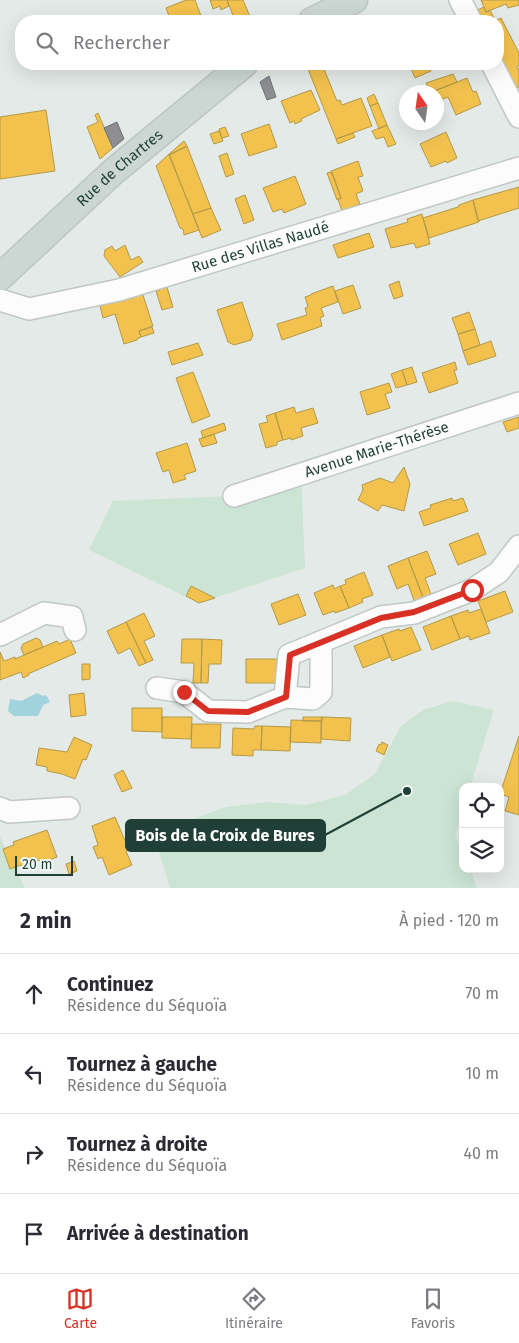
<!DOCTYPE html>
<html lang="fr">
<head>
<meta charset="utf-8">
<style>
	:root { --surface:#fff; --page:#f2f2f3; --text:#2b2b33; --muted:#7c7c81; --line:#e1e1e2; --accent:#d93025 }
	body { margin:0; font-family:"Fira Sans",sans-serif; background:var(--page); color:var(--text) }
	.controls { position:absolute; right:15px; bottom:15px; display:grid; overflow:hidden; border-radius:10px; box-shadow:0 5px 20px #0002 }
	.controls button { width:45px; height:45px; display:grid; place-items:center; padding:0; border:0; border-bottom:1px solid var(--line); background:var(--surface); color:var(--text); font:25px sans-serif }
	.compass { position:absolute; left:399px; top:85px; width:45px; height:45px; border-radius:50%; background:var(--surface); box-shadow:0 5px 20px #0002; rotate:347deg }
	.scale { position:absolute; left:15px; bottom:12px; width:58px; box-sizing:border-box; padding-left:5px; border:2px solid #1f3f37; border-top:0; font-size:14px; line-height:18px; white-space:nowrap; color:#1f3f37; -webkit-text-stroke:4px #f1f9f5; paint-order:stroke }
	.stop { position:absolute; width:15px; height:15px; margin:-11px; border:4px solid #d93025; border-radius:50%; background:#fff }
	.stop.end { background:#d93025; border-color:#fff; box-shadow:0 1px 5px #0008 }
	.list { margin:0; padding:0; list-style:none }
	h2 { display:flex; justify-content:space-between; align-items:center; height:65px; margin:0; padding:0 20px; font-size:21px }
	h2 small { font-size:16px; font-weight:400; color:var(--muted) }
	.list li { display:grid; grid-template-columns:32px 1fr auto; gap:15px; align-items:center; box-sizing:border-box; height:80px; padding:0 20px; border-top:1px solid var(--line) }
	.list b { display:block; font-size:19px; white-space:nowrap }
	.list p { margin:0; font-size:16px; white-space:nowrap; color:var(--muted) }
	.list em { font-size:16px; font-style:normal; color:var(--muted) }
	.icon { flex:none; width:28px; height:28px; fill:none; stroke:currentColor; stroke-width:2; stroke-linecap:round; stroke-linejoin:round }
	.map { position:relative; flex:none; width:519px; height:888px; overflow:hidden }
	.search { position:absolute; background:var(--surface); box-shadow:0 5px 20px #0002; left:15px; right:15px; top:15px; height:55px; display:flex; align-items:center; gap:12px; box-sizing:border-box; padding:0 18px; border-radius:20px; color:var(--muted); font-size:19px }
	.sheet { height:385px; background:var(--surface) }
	nav { display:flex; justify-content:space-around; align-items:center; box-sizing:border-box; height:70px; border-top:1px solid var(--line); background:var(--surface); font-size:14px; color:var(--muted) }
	nav a { display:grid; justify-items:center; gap:2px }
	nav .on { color:var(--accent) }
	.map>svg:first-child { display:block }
	.green { fill:#cbe4d3 }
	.water { fill:#a0d3dc }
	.homes { fill:#f2c14e; stroke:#b39a47 }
	.industry { fill:#8d8d92; stroke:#6c7677 }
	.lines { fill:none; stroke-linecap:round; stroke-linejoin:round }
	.minor-casing { stroke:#c1c7c4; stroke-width:24 }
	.major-casing { stroke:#bcc6c3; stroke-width:29 }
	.minor { stroke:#fbfcfb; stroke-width:21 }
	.major { stroke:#ccd6d3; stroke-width:26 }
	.route { stroke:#d93025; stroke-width:6 }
	.labels { text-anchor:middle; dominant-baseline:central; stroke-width:5; stroke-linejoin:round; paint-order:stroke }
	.street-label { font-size:15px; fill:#1f3f37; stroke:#f1f9f5 }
	.leader { fill:none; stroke:#1f3f37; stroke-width:2 }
	.callout-dot { fill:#1f3f37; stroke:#f1f9f5; stroke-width:2 }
	.callout { fill:#1f3f37; stroke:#1f3f37; stroke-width:2 }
	.callout-label { font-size:16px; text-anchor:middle; font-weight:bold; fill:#fff }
</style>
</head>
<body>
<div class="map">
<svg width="519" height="888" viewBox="0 0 519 888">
	<rect width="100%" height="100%" fill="#e4eae7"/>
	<path class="green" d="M301,474L305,568L199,603L89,550L113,501L234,496Z
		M453,701L494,710L470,787H463V811L455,835L463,853V869H470L477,888H170L158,849L193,819L226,807L266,802L306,805L345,795L375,774L401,726L423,710Z
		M0,837L25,888H0Z"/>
	<path class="water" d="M37,693L43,696L46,695L50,702L43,705L38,716H14L8,711L10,699L21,701Z"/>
	<path class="homes" d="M186,0H195L203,21H171L166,8Z
		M210,0H227L229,6L221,10L220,6L213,9Z
		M227,0H243L252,21H235Z
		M481,0H519V5L508,8L506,4L486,12Z
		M484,7L486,12L490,10L494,18L489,21H478L473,12Z
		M501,18L519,53V65L517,66L519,71V87L516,88L498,54V21H495Z
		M306,64H322L337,101L340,100L342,105L361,98L372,126L336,139Z
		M409,64H430H428L431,71L415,78Z
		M453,74L457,82L432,92H419L418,91L428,87L426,83Z
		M467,78L473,92L476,91L481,104L456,115L448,97L436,102V92H432Z
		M311,90L320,110L301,119L302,121L295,124L294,121L290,123L281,101Z
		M374,94L378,103L370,106L367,98Z
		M378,103L387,125L379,129L370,106Z
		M46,110L55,171L0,179V117Z
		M98,113L113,148L100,159L87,127L98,122L95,115Z
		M269,124L277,147L249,156L241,134Z
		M387,125L396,144L388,147L384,137L376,139L372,131Z
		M225,127L229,136L222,138L219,129Z
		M219,131L223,141L214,144L210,134Z
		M446,132L457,158L447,163L446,161L431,167L420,144Z
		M353,133L355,137L338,144L336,139Z
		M184,141L187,146L169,155V154Z
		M187,146L211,208L193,214L169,155Z
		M227,153L234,174L226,177L219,156Z
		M169,154L199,230L184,235L183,229L180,228L156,166Z
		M358,161L363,176L358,177L363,191L356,194L360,204L342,211L338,199L341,198L331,171Z
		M332,172L341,198L337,200L327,173Z
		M295,176L306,204L284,213L282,209L273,212L263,188Z
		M519,187V208L478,221L473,200Z
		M245,195L254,220L244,224L235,199Z
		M473,200L479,222L429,238L423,218L458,207L459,205Z
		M211,208L221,230L202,238L193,214Z
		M422,214L430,244L416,248L414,243L391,248L385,229L408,222L407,219Z
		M369,233L374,247L338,258L333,245Z
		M125,245L131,260L139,256L143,262L120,277L104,256L105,250L112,246L115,251Z
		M399,281L403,296L394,299L389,285Z
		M166,284L173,307L162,310L156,291L160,290V288Z
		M353,285L361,308L343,314L335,291Z
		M333,286L338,302L321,308L324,316L320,318L322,326L282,340L277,324L307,315L305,308L308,307L305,297L311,295V294Z
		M142,292L153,326L139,331L141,337L137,339V340L124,344L115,314L103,318L100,306Z
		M242,302L253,335L251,340L234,345L228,342L217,310Z
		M469,312L475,329L458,334L452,318Z
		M152,327L154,333L141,337L139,331Z
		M475,329L480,345L463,351L458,334Z
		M491,341L496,356L468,365L463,351Z
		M198,343L203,355L172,365L168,352Z
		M455,362L457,370H454L458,383L429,393L422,373Z
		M412,367L417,382L407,385L402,370Z
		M402,370L407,385L396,388L391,374Z
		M193,372L210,416L192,423L176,378Z
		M389,383L392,392L385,394L390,408L367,415L360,392Z
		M294,407L296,413L313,408L318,423L301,428L303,436L291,440V438L283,440L275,413Z
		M275,413L283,440L277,442V445L266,448L259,424L268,422L266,416Z
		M519,417V428L507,432L503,422Z
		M224,423L226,430L203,438L201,431Z
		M214,434L217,443L202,447L199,439Z
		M187,443L196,471L184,475L186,479L173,483L169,470L163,472L156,453Z
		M404,467L410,484L404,511L382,505L378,511L358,500L363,490L362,485L380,478L393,483Z
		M452,498L453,501L463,498L468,511L424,526L419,512L431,508L430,505Z
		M478,533L486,554L458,565L449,544Z
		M427,551L436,574L425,578L432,597L424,600L408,558Z
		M408,558L424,600L415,603L408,584L397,589L388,566Z
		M364,572L373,595L362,599L363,602L349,608L340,586L346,584L345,580Z
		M333,585L334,589L340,586L349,608L335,613L334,611L323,615L314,593Z
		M191,586L215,598L199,603L186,596Z
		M505,591L513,612L486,622L478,601Z
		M298,594L306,615L279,625L271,604Z
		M481,609L490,633L470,640L469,636L460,639L451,616L468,610L469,613Z
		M144,613L155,636L144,641L153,660L146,663L126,622Z
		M451,616L460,639L432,650L423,627Z
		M126,622L146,663L139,666L130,648L118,654L107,631Z
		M411,627L421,650L392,661L382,635L399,629L400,631Z
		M382,635L390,657L363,668L354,646Z
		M36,638L40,640L43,647L24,655L21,648L23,644Z
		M70,639L76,653L28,674L29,675L23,678L21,672L0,680V652L4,661L15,657V659L57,641L59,644Z
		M182,639H202L201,683H193L194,663H181Z
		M202,639L222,640L221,664H209L208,683H201Z
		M246,659H277L276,683H246Z
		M82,664H90V679L82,680Z
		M84,693L86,715L71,717L69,695Z
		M132,708H162V732L132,731Z
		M162,717H192L191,739L162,738Z
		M303,717H322L321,721H303Z
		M322,717L351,718L350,741L321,739Z
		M291,720L321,721V743L290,742Z
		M192,724H221L220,748H191Z
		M255,726H262L261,750H253V756L232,755L233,728L254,729Z
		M262,726L291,727L290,751L261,750Z
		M519,736V815L505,811L509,797L500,794Z
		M74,737L92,745L86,760L83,759L75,779L62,774L47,771V767L36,765L39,748L67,752Z
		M382,742L388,745L384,755L376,751L379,744L381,745Z
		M123,770L132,788L122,792L114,775Z
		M115,817L129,850L126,851L132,865L109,875L102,857L98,859L93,847L98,845L92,826Z
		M47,830L57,857L44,862L43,859L22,867L21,865L10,869L3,849L14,845L13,842Z
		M74,861L77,871L69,874L66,864Z"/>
	<path class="industry" d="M269,76L276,97L267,100L260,82Z
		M117,122L124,139L113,148L104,128Z"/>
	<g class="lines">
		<g class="minor-casing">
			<g id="minor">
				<path d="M460,0L471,21"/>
				<path d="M492,64L519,117"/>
				<path id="s1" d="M0,300L29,309L119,290L519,168"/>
				<path id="s2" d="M234,496L519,403"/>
				<path d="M0,635L44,613L72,617L75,630"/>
				<path d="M157,688L184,692L208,711L248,712L285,697L313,699L321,692V642"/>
				<path d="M285,697L289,655L381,617L414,613L472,590L499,572L519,546"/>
				<path d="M0,808L9,812L69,808"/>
			</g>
		</g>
		<g class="major-casing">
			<g id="major">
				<path d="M312,21L354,0"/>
				<path id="s3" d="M0,277L114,171L244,64"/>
			</g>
		</g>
		<use href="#minor" class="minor"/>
		<use href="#major" class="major"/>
	</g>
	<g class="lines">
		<path class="route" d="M184,692L208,711L248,712L286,697L290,655L381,618L414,612L472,590"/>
	</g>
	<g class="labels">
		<g class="street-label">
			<text stroke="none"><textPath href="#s3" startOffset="162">Rue de Chartres</textPath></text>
			<text stroke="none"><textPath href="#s1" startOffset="270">Rue des Villas Naudé</textPath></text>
			<text stroke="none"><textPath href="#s2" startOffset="150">Avenue Marie-Thérèse</textPath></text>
		</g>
	</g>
	<path class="leader" d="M407 791L325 835"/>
	<circle class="callout-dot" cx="407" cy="791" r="5"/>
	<rect class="callout" x="126" y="820" width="199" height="31" rx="5"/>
	<g class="callout-label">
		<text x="225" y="841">Bois de la Croix de Bures</text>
	</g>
</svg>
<div class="controls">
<button><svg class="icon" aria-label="locate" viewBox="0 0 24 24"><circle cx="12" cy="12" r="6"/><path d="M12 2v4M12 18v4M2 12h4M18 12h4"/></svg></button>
<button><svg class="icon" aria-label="layers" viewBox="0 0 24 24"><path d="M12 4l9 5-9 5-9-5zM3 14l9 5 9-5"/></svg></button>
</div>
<svg class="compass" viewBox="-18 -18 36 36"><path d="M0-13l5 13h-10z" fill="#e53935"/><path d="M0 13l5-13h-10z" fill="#7c7c81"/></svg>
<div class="scale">20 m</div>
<div class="stop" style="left:472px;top:590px"></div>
<div class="stop end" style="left:184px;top:692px"></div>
<div class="search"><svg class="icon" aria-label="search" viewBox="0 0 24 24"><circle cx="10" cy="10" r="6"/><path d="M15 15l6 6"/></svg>Rechercher</div>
</div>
<section class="sheet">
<h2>2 min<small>À pied · 120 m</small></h2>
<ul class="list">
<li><svg class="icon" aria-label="ahead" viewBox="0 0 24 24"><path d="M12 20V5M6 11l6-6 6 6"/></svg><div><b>Continuez</b><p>Résidence du Séquoïa</p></div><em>70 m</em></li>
<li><svg class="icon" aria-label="left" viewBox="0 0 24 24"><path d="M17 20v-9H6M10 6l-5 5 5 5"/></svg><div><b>Tournez à gauche</b><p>Résidence du Séquoïa</p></div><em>10 m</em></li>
<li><svg class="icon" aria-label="right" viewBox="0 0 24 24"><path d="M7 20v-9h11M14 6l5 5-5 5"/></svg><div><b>Tournez à droite</b><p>Résidence du Séquoïa</p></div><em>40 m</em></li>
<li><svg class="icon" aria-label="arrive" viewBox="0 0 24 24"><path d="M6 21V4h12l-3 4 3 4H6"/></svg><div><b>Arrivée à destination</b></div></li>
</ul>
</section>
<nav>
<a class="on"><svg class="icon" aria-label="map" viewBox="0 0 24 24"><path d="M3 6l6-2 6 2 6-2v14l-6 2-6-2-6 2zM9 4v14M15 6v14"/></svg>Carte</a>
<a><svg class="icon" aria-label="directions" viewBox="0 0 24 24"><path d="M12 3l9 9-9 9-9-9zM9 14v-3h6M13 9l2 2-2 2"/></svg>Itinéraire</a>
<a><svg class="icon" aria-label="saved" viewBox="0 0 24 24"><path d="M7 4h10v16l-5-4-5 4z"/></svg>Favoris</a>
</nav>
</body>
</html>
